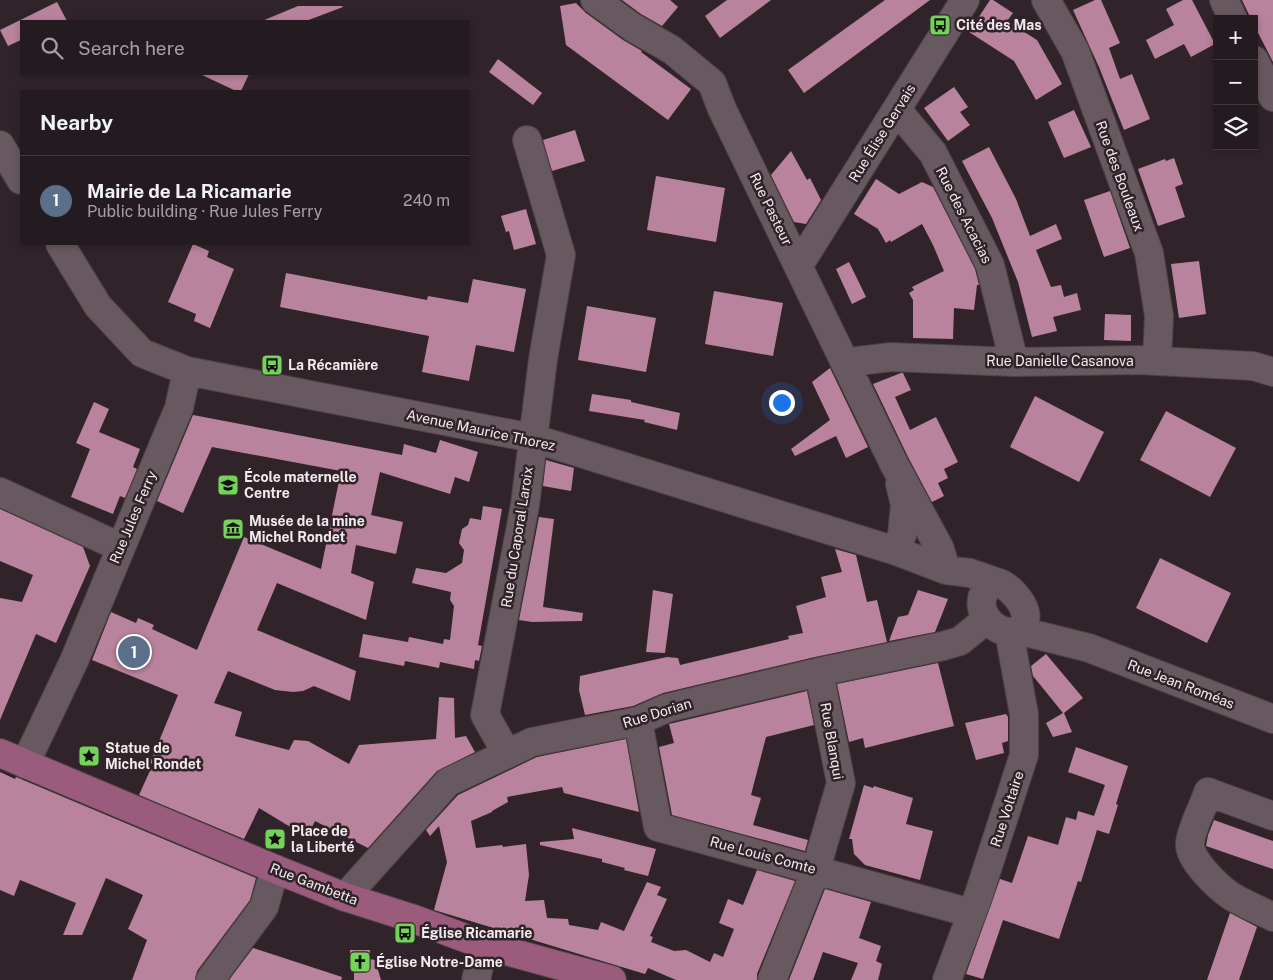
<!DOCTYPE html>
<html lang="en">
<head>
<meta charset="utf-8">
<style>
	:root { --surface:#241b20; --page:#30282d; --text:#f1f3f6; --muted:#a3a1a5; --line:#41393e; --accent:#75d25b }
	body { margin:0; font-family:"Public Sans",sans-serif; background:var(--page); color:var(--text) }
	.controls { position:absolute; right:15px; top:15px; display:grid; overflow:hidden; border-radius:0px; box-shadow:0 2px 8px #0003 }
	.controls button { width:45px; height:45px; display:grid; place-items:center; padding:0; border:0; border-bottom:1px solid var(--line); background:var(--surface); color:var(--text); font:25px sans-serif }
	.you { position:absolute; left:781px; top:402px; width:18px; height:18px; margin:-12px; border:4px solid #fff; border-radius:50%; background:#1a73e8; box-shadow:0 0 0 8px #1a73e833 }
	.badge { display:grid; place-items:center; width:32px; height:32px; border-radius:50%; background:var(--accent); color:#fff; font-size:16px; font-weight:700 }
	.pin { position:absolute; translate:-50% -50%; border:2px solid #fff; box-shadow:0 1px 5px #0006 }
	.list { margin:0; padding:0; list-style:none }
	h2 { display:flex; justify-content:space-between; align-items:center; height:65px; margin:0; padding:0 20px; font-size:21px }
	h2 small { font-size:16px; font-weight:400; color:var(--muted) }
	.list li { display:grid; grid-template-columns:32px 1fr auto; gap:15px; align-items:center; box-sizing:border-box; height:90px; padding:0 20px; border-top:1px solid var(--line) }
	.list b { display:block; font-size:19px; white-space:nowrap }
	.list p { margin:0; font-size:16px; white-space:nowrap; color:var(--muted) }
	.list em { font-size:16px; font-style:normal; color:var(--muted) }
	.icon { flex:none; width:28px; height:28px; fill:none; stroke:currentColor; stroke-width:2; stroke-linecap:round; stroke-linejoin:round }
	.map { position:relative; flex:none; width:1273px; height:980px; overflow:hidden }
	.search { position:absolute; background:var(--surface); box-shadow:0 2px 8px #0003; left:20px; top:20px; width:450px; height:55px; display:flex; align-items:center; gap:12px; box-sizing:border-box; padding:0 18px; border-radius:0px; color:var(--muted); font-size:19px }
	.panel { position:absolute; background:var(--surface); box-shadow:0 2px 8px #0003; left:20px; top:90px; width:450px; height:155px; border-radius:0px }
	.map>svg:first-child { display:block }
	.building { fill:#ba839d }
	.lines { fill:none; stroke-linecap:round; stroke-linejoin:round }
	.minor-casing { stroke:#4d4247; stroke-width:30 }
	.major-casing { stroke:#4d4247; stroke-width:30 }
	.minor { stroke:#67595f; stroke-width:28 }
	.major { stroke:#9b5b7c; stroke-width:28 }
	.labels { text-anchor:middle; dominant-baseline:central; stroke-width:5; stroke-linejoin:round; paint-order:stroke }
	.poi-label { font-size:14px; font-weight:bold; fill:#f3eaee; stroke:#30242a; text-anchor:start }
	.street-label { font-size:14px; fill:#f3eaee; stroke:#30242a }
</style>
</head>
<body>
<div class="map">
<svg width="1273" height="980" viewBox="0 0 1273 980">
	<rect width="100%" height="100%" fill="#30242a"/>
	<path class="building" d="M622,0H670L678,7L662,26L641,14Z
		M727,0H771L720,38L705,16Z
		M885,0H930L804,93L788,70Z
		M990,0H993L1013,13L1007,21L1037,40L1062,84L1036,100L1014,61L969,32Z
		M1095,0H1101L1120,43L1109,48L1120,79L1132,74L1150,119L1124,130L1099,67L1073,10Z
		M1183,0H1192L1215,44L1191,57L1184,44L1155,59L1146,40L1174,25L1166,9Z
		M1242,0H1273V62L1254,25V19H1251Z
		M57,2L67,21H21V40L8,46L0,30Z
		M576,3L586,13L623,40L642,51L641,52L691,89L668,120L566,45L560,6Z
		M298,6H342L343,7L306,21H262Z
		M498,59L542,93L533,105L489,72Z
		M200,74H249L241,91H236Z
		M954,87L968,107L960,112L970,125L948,141L924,108Z
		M1074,110L1091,147L1064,158L1048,122Z
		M575,130L585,161L552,171L543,140Z
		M989,147L1016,199L1030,236L1056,224L1062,239L1036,250L1051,287L1061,285L1064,297L1077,293L1081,310L1053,317L1057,331L1032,337L1018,282L992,218L962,161Z
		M791,151L807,180L810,178L821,200L806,224L794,222L771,175Z
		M1174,158L1183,184L1175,187L1185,217L1158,226L1138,169L1165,159L1166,161Z
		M656,176L725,188L716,242L647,230Z
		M876,179L899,194L922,182L933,187L975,269L979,285H977L974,310L954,308L953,339L913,338V300L909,293L914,290L912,287L944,271L933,245L922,224L891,242L890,240L886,243L878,229L854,214Z
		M1110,191L1130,248L1104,257L1084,200Z
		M526,209L536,244L514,250L509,231L506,232L501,216Z
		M193,244L209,251L207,257L234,269L210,328L194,321L196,314L168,302Z
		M1199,261L1206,314L1179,318L1171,264Z
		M849,262L866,297L852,304L836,269Z
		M286,273L427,300L428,296L468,303L473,279L526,289L514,352L476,345L469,381L422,372L429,336L280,307Z
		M714,291L783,303L773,356L705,344Z
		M587,306L656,318L646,372L578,360Z
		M1105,314L1131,315V341L1104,340Z
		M830,368L868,447L846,458L836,436L795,456L791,449L830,420L812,382Z
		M901,373H903L911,390L895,397L910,430L936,417L958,462L944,469L948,478L938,483L944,496L932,502L908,457L873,384Z
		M592,394L631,400V402L680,413L677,430L644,422L645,420L589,411Z
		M1035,396L1104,432L1079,482L1010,447Z
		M94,402L109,409L99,432L140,449L133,467L137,469L125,498L120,496L113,514L71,497L90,449L76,443Z
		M1166,411L1236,448L1210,497L1140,460Z
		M193,415L402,455L404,444L436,453L440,440L478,452L469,482L455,477L450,494L380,472L371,515L403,522L396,554L356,545L351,573L374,582L366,620L277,583L257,630L356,671L350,701L314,686L303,691L293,692L275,690L228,671L214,703L242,712L235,736L289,750L294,740L308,741L349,764L359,745L436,739L439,697L454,698L455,738L466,736L475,752L437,771L368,848L315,821L307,837L259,808L244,839L139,795L153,764L150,763L178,695L92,660L111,612L136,623L138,618L154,625L152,629L197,650L244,537L321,569L341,471L212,447L183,513L157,501Z
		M546,460L574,468L571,491L543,486Z
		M483,506L502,509L478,645L482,646L479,661L475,660L474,669L440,662L439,668L405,661L404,666L359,657L363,634L408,642L409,637L443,644L444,639L450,640L454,606L450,600L451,592L412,583L416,568L446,573L462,563L464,550L459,543L462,529L468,525L470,518L481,520Z
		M0,509L83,547L90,566L56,643L36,634L0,720V598L22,602L33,575L0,561Z
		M539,517L554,519L543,607L583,613L582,621L532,622L519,620Z
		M835,549L856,555L867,602L877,600L887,642L815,657L663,693L633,706L585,715L579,690L580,676L667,657L678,658L680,665L789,639L788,636L803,633L796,606L826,597L821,577L842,572Z
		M1160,558L1231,593L1207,643L1136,608Z
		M653,590L673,594L665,653L646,652Z
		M918,590L948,599L935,632L889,641L898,617L908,615Z
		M1046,654L1083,698L1064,713L1072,732L1053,737L1046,723L1063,713L1033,676L1031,666Z
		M938,663L954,726L865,748L863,738L849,742L837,684Z
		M807,691L814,725L766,737L751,795L761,798L753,825L808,840L805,851L672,815L659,747L674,743L669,724Z
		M1006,714L1008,717V741L1002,743L1004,753L976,760L965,723Z
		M626,739L639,812L564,793L562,787L507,797L508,802L492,811V812L471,821L476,848L502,845L503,847L526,844L529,875L525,901L544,900L547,918L568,919L569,925L598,930L601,922L624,931L647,882L661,887L657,895L667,899L650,936L653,937L651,942L674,951L686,950L710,962L714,953L723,957L734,929L719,923L728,899L743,905L757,870L795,881L757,974V980H676L648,968L645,974L434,910L447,862L439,826L430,836L426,830L458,795L537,757Z
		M1076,747L1128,766L1116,804L1118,805L1109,834L1097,830L1081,882L1078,881L1059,939L1003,920L983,979L966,974L1000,879L1012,883L1028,836L1058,845L1066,817L1076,820L1078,811L1094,816L1105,785L1068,772Z
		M0,772L15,779L16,777L256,878L250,900L197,971L195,980H132L147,940L128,929L143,895L106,878L82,935H63L76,903L20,880L14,896L0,890Z
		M864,785L873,788L874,786L913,798L906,824L933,831L920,880L865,865L854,854L852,839H849Z
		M1214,820L1273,841V869L1206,846L1208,835Z
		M572,828L656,849L648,876L624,870L625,868L602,862V859L540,845V842L574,839Z
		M825,889L871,902L859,938L881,946L876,961L882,964L878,980H851L858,963L823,952L813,980H789Z
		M1230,913L1257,927L1239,980H1207Z
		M253,948L342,977L341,980H229Z
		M350,950H370L369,959L375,960L381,980H354V969H350Z"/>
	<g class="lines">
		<g class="minor-casing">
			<path id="minor" d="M595,0L632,27L672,50L712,83L722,109L894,464L940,549L946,570
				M1046,0L1075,51L1149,253L1159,316L1157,361
				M1224,0L1233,19
				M1254,60L1273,97
				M897,110L933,153L990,265L1014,362
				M0,145L21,180
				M60,244L98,306L142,353L187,371L532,438L896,551L946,570L970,573L996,582
				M799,265L965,0
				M847,365L858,361L891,357L1014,362L1138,360L1253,366L1273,372
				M0,492L120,547
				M896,551L902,535L905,505L900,484
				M996,582C1007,584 1022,600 1025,612C1027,619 1024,625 1021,631C1017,631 1012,632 1009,632C990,630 973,607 986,590C988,587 993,584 996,582Z
				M1021,631L1089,648L1273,719
				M638,721L658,827L960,910L972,911
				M507,754L485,715L525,505L543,359L561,255L527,140
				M25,764L74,661L168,434L179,408L187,371
				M1273,816L1208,792C1203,809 1192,825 1190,843C1188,859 1218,887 1231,896C1244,904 1259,910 1273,917
				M345,897L448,782L532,742L638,721L667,708L819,672L943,646L960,641L987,619
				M210,980L264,907L275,869
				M476,980L484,945
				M772,980L816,869L841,783L819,672
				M947,980L978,897L1024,755V714L1009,632"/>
		</g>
		<g class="major-casing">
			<path id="major" d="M0,753L275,869L345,897L411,918L484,945L612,980"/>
		</g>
		<use href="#minor" class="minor"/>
		<use href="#major" class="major"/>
	</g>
	<defs>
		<g id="bus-square" transform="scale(1.125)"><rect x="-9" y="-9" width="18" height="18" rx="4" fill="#75d25b" stroke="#30242a"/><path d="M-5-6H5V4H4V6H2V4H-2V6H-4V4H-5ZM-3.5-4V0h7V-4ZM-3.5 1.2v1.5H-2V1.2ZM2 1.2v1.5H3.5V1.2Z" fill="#111"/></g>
		<g id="school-square" transform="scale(1.125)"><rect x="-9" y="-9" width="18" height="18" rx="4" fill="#75d25b" stroke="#30242a"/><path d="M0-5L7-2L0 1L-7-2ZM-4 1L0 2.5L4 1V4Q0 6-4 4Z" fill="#111"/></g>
		<g id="museum-square" transform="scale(1.125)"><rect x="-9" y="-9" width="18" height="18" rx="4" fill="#75d25b" stroke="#30242a"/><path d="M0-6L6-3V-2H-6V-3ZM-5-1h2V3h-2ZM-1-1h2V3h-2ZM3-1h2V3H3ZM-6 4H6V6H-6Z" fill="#111"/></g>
		<g id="sight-square" transform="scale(1.125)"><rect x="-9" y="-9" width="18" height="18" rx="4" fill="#75d25b" stroke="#30242a"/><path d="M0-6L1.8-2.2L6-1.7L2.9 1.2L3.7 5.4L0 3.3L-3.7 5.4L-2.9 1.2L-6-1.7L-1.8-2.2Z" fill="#111"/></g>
		<g id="church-square" transform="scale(1.125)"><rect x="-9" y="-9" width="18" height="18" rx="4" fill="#75d25b" stroke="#30242a"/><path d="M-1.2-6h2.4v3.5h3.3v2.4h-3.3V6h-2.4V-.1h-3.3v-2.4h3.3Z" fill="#111"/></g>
	</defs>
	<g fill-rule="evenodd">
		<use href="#bus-square" x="940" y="25"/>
		<use href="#bus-square" x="272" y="365"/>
		<use href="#school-square" x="228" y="485"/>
		<use href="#museum-square" x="233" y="529"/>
		<use href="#sight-square" x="89" y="756"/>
		<use href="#sight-square" x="275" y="839"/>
		<use href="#bus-square" x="405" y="933"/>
		<use href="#church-square" x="360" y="962"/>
	</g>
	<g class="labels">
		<g class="poi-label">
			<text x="956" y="25">Cité des Mas</text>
			<text x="288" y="365">La Récamière</text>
			<text x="244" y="477">École maternelle<tspan x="244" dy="16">Centre</tspan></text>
			<text x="249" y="521">Musée de la mine<tspan x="249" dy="16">Michel Rondet</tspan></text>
			<text x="105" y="748">Statue de<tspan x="105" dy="16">Michel Rondet</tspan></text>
			<text x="291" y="831">Place de<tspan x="291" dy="16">la Liberté</tspan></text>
			<text x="421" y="933">Église Ricamarie</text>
			<text x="376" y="962">Église Notre-Dame</text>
		</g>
		<g class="street-label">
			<text transform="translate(882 133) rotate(-58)">Rue Élise Gervais</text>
			<text transform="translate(1120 176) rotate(70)">Rue des Bouleaux</text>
			<text transform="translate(771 209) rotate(64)">Rue Pasteur</text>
			<text transform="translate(964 215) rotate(63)">Rue des Acacias</text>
			<text x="1060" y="361">Rue Danielle Casanova</text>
			<text transform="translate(481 430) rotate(12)">Avenue Maurice Thorez</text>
			<text transform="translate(133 517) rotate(-67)">Rue Jules Ferry</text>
			<text transform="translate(517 537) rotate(-81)">Rue du Caporal Laroix</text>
			<text transform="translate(1181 684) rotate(21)">Rue Jean Roméas</text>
			<text transform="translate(657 713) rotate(-17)">Rue Dorian</text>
			<text transform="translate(832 741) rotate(80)">Rue Blanqui</text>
			<text transform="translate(1007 809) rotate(-72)">Rue Voltaire</text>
			<text transform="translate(763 855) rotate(15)">Rue Louis Comte</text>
			<text transform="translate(314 884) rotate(21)">Rue Gambetta</text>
		</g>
	</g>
</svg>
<div class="controls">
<button>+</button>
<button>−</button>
<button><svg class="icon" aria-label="layers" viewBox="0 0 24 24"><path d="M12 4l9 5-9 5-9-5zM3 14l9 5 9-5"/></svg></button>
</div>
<div class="you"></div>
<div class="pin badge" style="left:134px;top:652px;background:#5c6f8a">1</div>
<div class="search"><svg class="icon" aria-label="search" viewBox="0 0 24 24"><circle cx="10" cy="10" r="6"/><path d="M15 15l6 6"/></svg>Search here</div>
<section class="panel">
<h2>Nearby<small></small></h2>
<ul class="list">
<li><span class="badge" style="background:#5c6f8a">1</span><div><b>Mairie de La Ricamarie</b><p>Public building · Rue Jules Ferry</p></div><em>240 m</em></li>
</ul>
</section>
</div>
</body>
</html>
